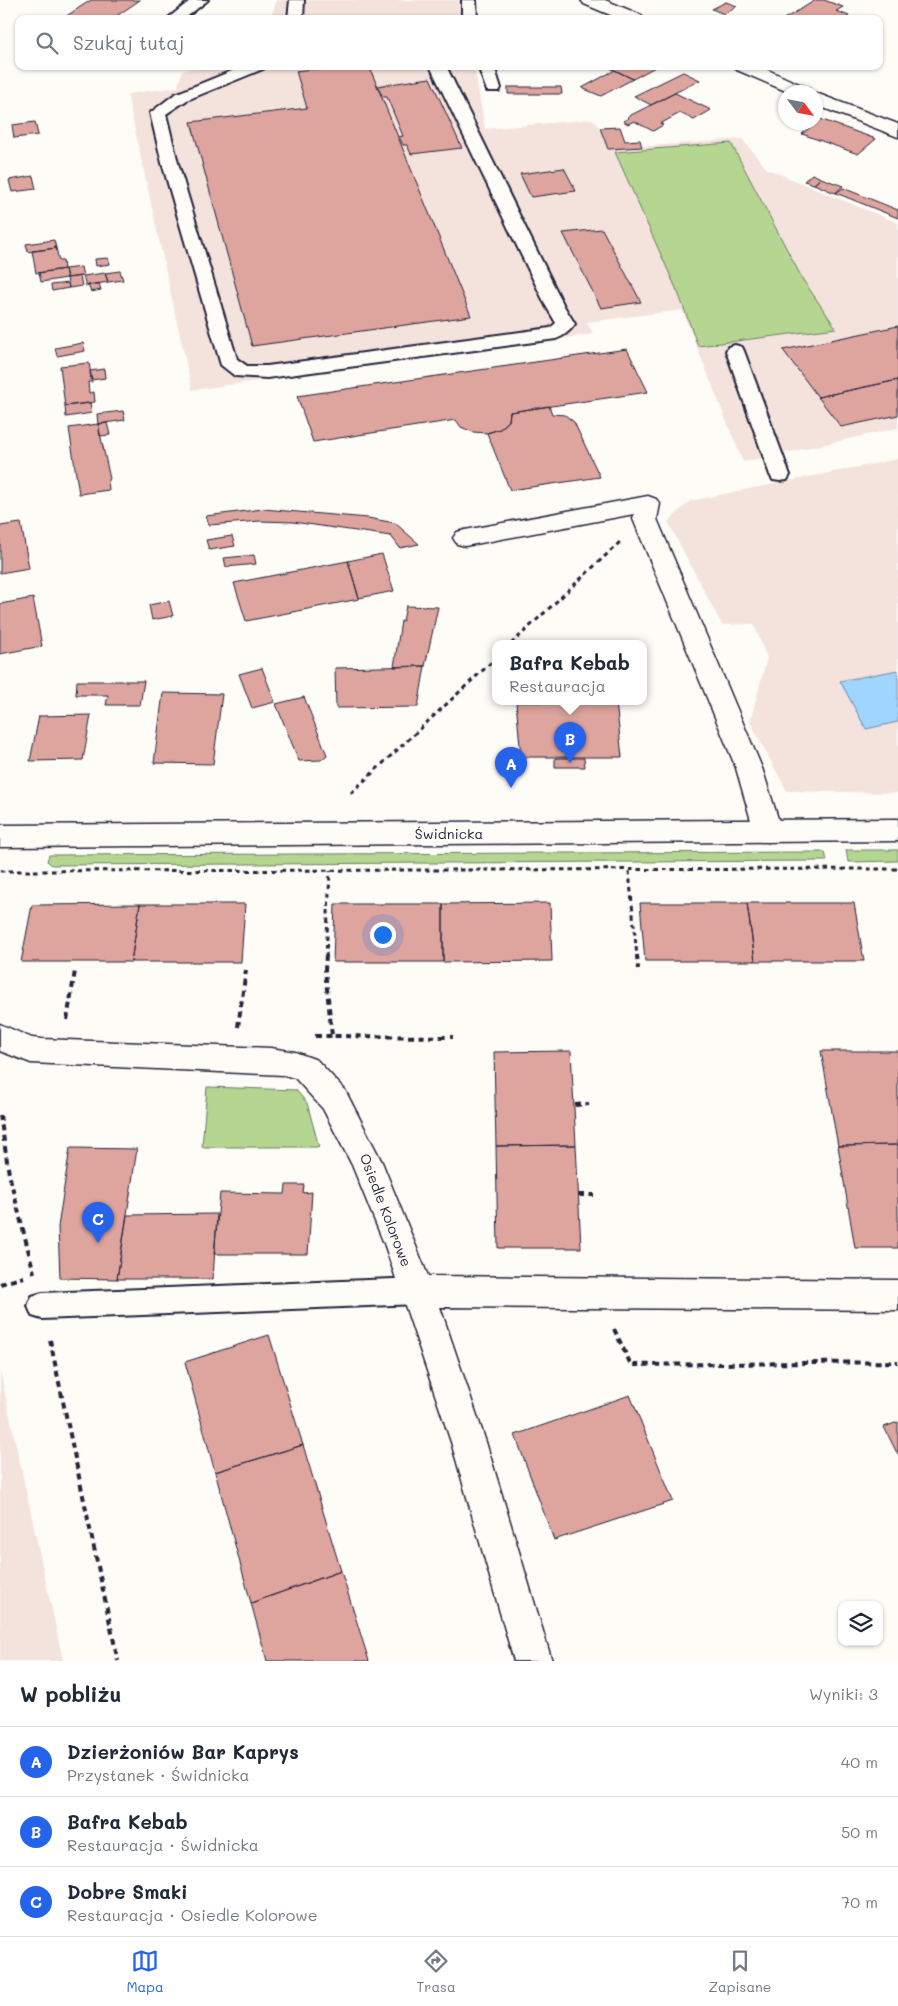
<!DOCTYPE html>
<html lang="pl">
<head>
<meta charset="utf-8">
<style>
	:root { --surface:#fff; --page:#f6f6f7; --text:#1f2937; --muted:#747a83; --line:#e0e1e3; --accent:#2563eb }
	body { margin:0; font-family:Mali,sans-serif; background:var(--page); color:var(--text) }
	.controls { position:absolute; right:15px; bottom:15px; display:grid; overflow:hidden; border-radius:10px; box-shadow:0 1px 4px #0004 }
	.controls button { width:45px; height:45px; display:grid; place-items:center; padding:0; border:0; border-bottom:1px solid var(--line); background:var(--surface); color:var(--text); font:25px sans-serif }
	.compass { position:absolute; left:778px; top:85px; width:45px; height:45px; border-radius:50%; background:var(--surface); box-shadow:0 1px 4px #0004; rotate:122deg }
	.you { position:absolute; left:382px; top:934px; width:18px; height:18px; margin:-12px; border:4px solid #fff; border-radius:50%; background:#1a73e8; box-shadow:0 0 0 8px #1a73e833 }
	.badge { display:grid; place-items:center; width:32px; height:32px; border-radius:50%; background:var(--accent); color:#fff; font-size:16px; font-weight:700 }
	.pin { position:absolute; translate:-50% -41px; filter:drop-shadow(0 1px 2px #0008) }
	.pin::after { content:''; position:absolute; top:26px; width:18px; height:15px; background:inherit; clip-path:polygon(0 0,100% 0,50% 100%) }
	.popup { position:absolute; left:492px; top:640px; width:155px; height:65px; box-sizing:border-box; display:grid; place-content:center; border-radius:10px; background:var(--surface); filter:drop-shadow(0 1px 4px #0005); font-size:16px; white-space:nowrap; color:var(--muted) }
	.popup b { font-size:19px; color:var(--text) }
	.popup::after { content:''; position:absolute; left:50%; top:100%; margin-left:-10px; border:10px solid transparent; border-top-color:var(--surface) }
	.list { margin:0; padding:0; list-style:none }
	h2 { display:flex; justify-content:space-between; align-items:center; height:65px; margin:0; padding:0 20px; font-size:21px }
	h2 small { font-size:16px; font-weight:400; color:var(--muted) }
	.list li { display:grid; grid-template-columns:32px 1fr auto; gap:15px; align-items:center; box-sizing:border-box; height:70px; padding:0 20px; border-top:1px solid var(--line) }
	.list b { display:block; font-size:19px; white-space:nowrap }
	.list p { margin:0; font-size:16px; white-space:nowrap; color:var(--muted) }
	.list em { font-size:16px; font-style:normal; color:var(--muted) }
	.icon { flex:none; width:28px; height:28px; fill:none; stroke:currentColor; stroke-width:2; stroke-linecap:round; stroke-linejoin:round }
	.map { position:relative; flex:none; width:898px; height:1661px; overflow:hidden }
	.search { position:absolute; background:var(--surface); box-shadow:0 1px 4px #0004; left:15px; right:15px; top:15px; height:55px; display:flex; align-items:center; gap:12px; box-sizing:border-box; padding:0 18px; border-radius:10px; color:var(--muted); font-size:19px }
	.sheet { height:275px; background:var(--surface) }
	nav { display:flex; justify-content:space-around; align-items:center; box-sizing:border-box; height:70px; border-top:1px solid var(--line); background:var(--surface); font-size:14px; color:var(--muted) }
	nav a { display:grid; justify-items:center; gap:2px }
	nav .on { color:var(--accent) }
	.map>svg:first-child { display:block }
	.built { fill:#f4e2dc }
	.green { fill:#b4d690; stroke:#6b7c66 }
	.water { fill:#9fd5fe; stroke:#6d8db0 }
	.building { fill:#dea49e; stroke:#22223b }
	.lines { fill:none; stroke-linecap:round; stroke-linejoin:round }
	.lane-casing { stroke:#22223b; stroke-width:4 }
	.street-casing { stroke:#22223b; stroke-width:3 }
	.secondary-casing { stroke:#22223b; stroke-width:3 }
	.path-far1 { stroke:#22223b; stroke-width:3; stroke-dasharray:4.5 4; stroke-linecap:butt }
	.path { stroke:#22223b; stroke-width:4; stroke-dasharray:6 4.5; stroke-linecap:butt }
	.lane { fill:#fdfcf7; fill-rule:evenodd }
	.street { fill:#fdfcf7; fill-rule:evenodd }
	.secondary { fill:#fdfcf7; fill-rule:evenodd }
	.labels { text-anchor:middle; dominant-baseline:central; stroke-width:4; stroke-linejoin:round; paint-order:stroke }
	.street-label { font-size:14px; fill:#22223b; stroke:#fdfcf7 }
</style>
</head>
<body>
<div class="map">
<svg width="898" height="1661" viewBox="0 0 898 1661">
	<rect width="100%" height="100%" fill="#fdfcf7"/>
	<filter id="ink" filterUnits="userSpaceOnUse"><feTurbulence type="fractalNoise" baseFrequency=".02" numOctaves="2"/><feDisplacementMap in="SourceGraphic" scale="10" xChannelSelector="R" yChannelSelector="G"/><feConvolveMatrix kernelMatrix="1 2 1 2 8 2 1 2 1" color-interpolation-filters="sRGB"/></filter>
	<g filter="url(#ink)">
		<path class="built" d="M277,0H463L466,19H270Z
			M200,66H474L485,129L593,119L600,128L608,149L742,139L767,169L898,223V428L743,462L682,310L587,322L593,334L192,390L127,94L178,87L182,71Z
			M898,459V793L787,791L750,722L767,658L754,624L722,625L668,522L690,501Z
			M0,1371L63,1661H0Z"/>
		<path class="green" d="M731,143L803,280L836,328L698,346L679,295L615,152Z
			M846,850H898V861L848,862Z
			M825,852L827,861L52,865L47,861L49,855Z
			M207,1087L296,1090L307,1103L319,1147H202Z"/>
		<path class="water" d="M898,670V722L866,729L840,681Z"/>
		<path class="building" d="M91,0H140L112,19H62Z
			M816,0H824L843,7L836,11L849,16L845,19H784Z
			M726,2L737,6L724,14L712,9Z
			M335,66H369L471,316L252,346L191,122L307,108L296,71Z
			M606,66H657L633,79Z
			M615,70L633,79L601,96L582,88Z
			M683,72L700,80L651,105L634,96Z
			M430,78L462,148L411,154L407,145H403L399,137L403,136L387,97H383L377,86Z
			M508,87H561L562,94H508Z
			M675,93L711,110L694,120L680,113L660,124L663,125L653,131L634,121L628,124L623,121L629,118L627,117Z
			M820,119L876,139L858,154L802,134Z
			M35,122L38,135L14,138L12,125Z
			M620,127L625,141L640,140L642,147L608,149L600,128Z
			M564,168L576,191L531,197L520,174Z
			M812,174L821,178L814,184L804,181Z
			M33,176L36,189L12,192L9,180Z
			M821,178L843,186L835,193L814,184Z
			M843,188L898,210V218L836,193Z
			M602,229L641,302L601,308L563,233Z
			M54,240L56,248L28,252L26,244Z
			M56,248L59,261H63L64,269L36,273L32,251Z
			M108,258L110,264L96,266L95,259Z
			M81,267L83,276L67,278L65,269Z
			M65,269L67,278L41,282L39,273Z
			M120,271L123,280L108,282L105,273Z
			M105,273L108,282L86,286L83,276Z
			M80,276L82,286L69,288L67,278Z
			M68,283L69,288L52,291L51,285Z
			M99,283L101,290L91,292L88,285Z
			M898,326V380L818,397L783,350Z
			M83,343L85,351L57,356L55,348Z
			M627,349L648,392L510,412L509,421L500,429L487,433L473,432L461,427L456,420L313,442L297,396Z
			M89,363L92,382H88L89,393L94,392L95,402L65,406L60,366Z
			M104,369L105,378L91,380L90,371Z
			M898,380V415L841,427L818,397Z
			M90,403L92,413L66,417L65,406Z
			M549,406L552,414L565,415L574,422L600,477L510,490L487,433L500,429L509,421L510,412Z
			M123,411L125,420L98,424L97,414Z
			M107,423L110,435L100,436L98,424Z
			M98,424L110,479H108L109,490L79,494L69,428Z
			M263,509L368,518L395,523L419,544L400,548L391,536L293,522L260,521L209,525L206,516Z
			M21,523L29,568L0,573V526Z
			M232,536L235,546L209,550L206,540Z
			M382,554L394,591L359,598L348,561Z
			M254,555L256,564L226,567L224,558Z
			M348,561L359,599L246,621L234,583Z
			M33,598L42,646L0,654V604Z
			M169,601L173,616L152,620L149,605Z
			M406,606L438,607L425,666L394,667L401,621H403Z
			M425,666L418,707L336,708L335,668Z
			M262,668L275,702L252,708L239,674Z
			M77,681H144L140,705H106L108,695H76Z
			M163,693L222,694L213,764L154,763Z
			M304,697L327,755L321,760L299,761L276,704Z
			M516,702H616L622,757H521Z
			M91,715L83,760L30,761L39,716Z
			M555,758H584L585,767H555Z
			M550,903L552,961L443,962V904Z
			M640,903H747L755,961H645Z
			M747,903H854L864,961H755Z
			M140,904L131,962H21L32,905Z
			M140,904H245L241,962H131Z
			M335,904H443V962H333Z
			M571,1051L576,1145L496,1146L494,1052Z
			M821,1051H898V1145L838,1146Z
			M576,1145L581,1248H498L496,1146Z
			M898,1145V1248H855L838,1146Z
			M70,1148L137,1149L117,1279L60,1278L58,1227Z
			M286,1185H304L303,1193L312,1192L308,1254H214L220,1193L285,1194Z
			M217,1214L213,1279H117L127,1215Z
			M269,1335L303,1445L215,1472L185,1362Z
			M630,1395L673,1501L554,1540L515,1435Z
			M898,1422V1455L884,1427Z
			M303,1445L341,1571L251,1603L215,1472Z
			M341,1571L369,1661H267L251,1603Z"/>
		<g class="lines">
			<g class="lane-casing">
				<path id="lane" d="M191,0H208L184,19H167Z
					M290,0H304L303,19H288Z
					M462,0H476L477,19H462Z
					M244,66H266L263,69L187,100L166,114L178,163L237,359L247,366H267L550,328L556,323L546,306L430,66H446L564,306L575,324C570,331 564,336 556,339L267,378L235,376L221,365L162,163L150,113L175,94Z
					M478,66H494L501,88L499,91H487Z
					M735,345L742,347L744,351L790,475L787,480L780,481L773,480L770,475L726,351L728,347Z
					M418,1278L428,1282L432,1291L428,1300L418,1304L42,1319L32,1316L28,1306L32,1296L42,1293Z"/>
			</g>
			<g class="street-casing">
				<path id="street" d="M581,0H605L641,15L643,19H620L584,4Z
					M734,66H759L808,88L811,92H788L737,70Z
					M816,93L898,124V137L816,105Z
					M648,496L656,499L660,504L657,519L762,768L782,831L778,838L768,842L758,838L754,831L736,768L633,519L634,514L465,546L457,544L453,538L457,532L465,530Z
					M0,1024L32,1038L42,1039L271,1048L295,1052L317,1060L345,1090L382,1162L428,1276L898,1280V1310L440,1307L486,1442L552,1661H514L451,1442L385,1246L352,1165L323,1109L295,1078L283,1075L31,1063L0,1051Z"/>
			</g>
			<g class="secondary-casing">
				<path id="secondary" d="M898,819V841L0,847V825Z"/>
			</g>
			<path class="path-far1" d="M511,644L620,542
				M351,793L496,658
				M0,871L898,869
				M629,871L637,957
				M326,957L330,871"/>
			<path class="path" d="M326,955L325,970L332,1036L453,1037
				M637,955L638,969
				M67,1020L75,971
				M238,1027L246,970
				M315,1036H332
				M575,1105L589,1104
				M0,1115L9,1174L34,1273
				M579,1195H594
				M0,1284L24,1277
				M614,1329L631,1365L898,1362
				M50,1340L118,1661"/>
			<use href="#lane" class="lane"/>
			<use href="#street" class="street"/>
			<use href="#secondary" class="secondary"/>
		</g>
	</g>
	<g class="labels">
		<g class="street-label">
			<text x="449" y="833">Świdnicka</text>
			<text transform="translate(386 1210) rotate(69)">Osiedle Kolorowe</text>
		</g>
	</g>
</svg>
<div class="controls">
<button><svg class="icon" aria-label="layers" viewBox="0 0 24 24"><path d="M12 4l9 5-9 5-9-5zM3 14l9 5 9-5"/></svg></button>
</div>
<svg class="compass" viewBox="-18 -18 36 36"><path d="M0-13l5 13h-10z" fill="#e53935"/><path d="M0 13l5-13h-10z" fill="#747a83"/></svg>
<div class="you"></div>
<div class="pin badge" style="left:511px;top:788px">A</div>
<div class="pin badge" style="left:570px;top:763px">B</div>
<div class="popup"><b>Bafra Kebab</b>Restauracja</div>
<div class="pin badge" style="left:98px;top:1243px">C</div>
<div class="search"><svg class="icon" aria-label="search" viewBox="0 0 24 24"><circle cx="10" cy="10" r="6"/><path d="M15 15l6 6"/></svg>Szukaj tutaj</div>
</div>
<section class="sheet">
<h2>W pobliżu<small>Wyniki: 3</small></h2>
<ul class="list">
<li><span class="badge">A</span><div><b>Dzierżoniów Bar Kaprys</b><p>Przystanek · Świdnicka</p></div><em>40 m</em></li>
<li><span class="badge">B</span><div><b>Bafra Kebab</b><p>Restauracja · Świdnicka</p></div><em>50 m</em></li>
<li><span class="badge">C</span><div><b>Dobre Smaki</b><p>Restauracja · Osiedle Kolorowe</p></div><em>70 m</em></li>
</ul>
</section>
<nav>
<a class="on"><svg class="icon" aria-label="map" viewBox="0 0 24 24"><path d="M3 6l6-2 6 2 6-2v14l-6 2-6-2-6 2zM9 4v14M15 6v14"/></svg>Mapa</a>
<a><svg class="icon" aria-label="directions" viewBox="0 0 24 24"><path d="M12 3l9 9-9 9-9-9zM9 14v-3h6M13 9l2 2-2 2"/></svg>Trasa</a>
<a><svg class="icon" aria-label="saved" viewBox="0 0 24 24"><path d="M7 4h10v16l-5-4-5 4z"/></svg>Zapisane</a>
</nav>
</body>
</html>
